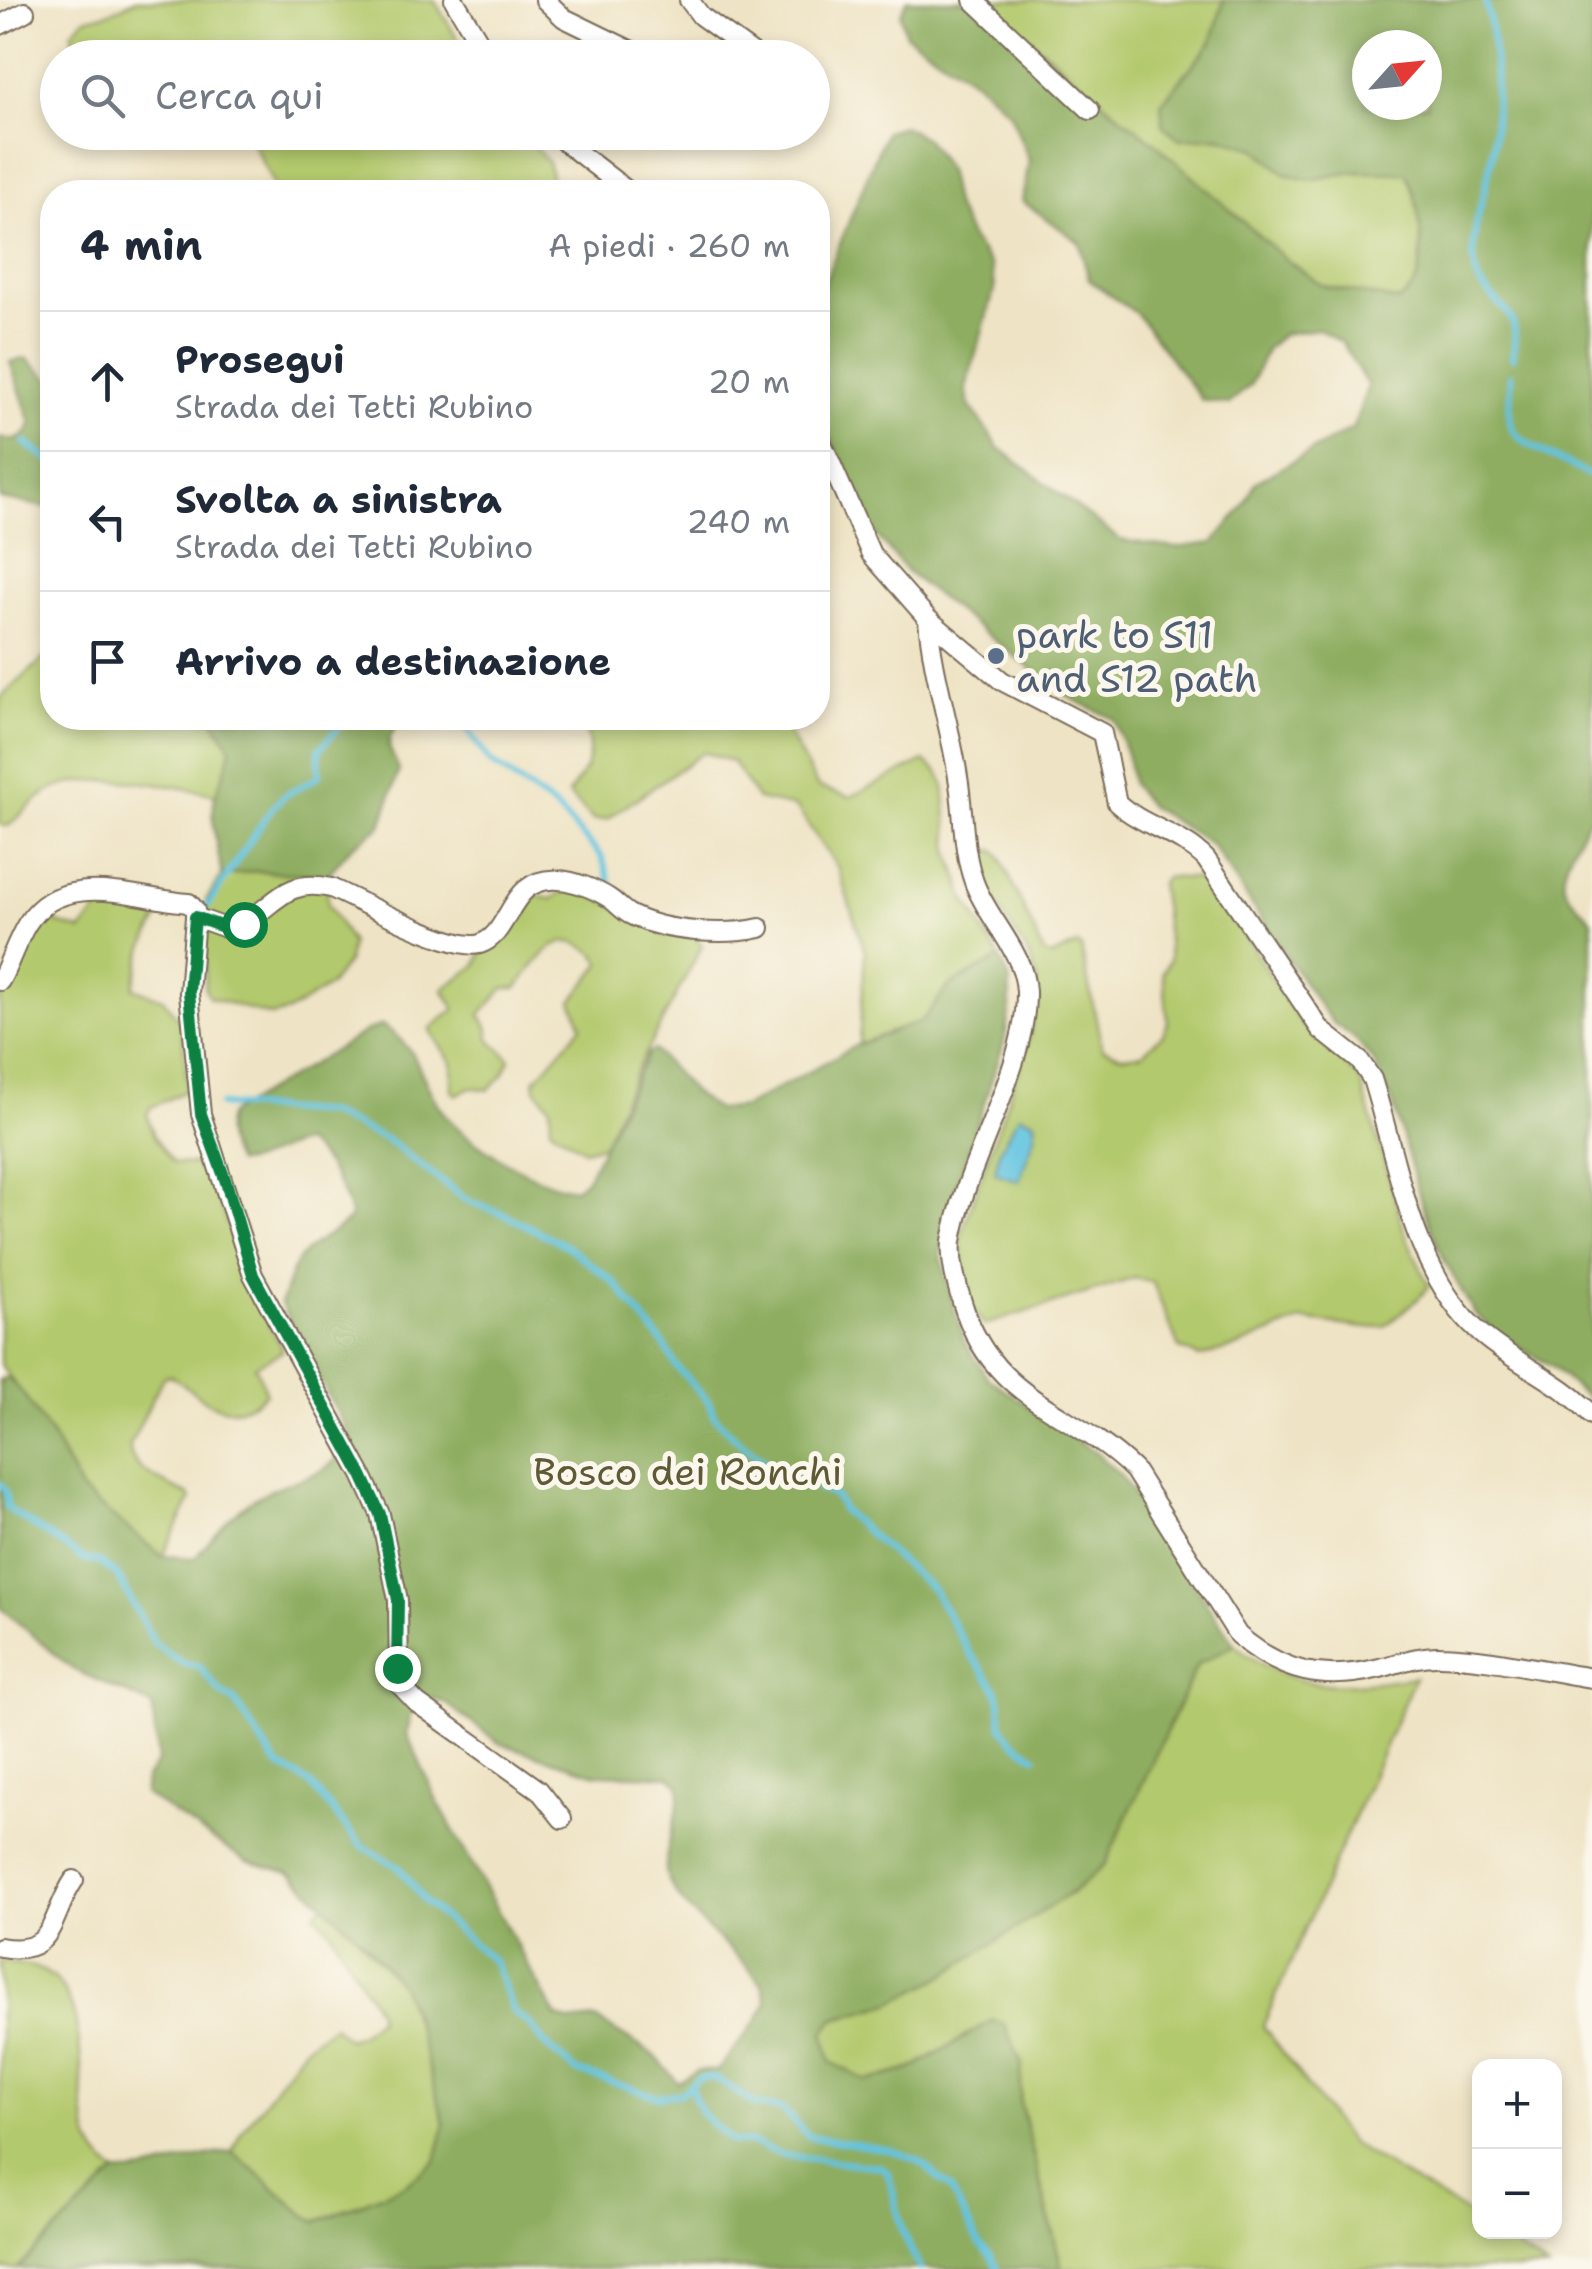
<!DOCTYPE html>
<html lang="it">
<head>
<meta charset="utf-8">
<style>
	:root { --surface:#fff; --page:#f2f2f3; --text:#1f2937; --muted:#747a83; --line:#e0e1e3 }
	body { margin:0; font-family:"Shantell Sans",sans-serif; background:var(--page); color:var(--text) }
	.controls { position:absolute; right:30px; bottom:30px; display:grid; overflow:hidden; border-radius:20px; box-shadow:0 5px 15px #0003 }
	.controls button { width:90px; height:90px; display:grid; place-items:center; padding:0; border:0; border-bottom:2px solid var(--line); background:var(--surface); color:var(--text); font:50px sans-serif }
	.compass { position:absolute; left:1352px; top:30px; width:90px; height:90px; border-radius:50%; background:var(--surface); box-shadow:0 5px 15px #0003; rotate:63deg }
	.stop { position:absolute; width:30px; height:30px; margin:-22px; border:8px solid #0b8043; border-radius:50%; background:#fff }
	.stop.end { background:#0b8043; border-color:#fff; box-shadow:0 2px 10px #0008 }
	.list { margin:0; padding:0; list-style:none }
	h2 { display:flex; justify-content:space-between; align-items:center; height:130px; margin:0; padding:0 40px; font-size:42px }
	h2 small { font-size:32px; font-weight:400; color:var(--muted) }
	.list li { display:grid; grid-template-columns:65px 1fr auto; gap:30px; align-items:center; box-sizing:border-box; height:140px; padding:0 40px; border-top:2px solid var(--line) }
	.list b { display:block; font-size:38px; white-space:nowrap }
	.list p { margin:0; font-size:32px; white-space:nowrap; color:var(--muted) }
	.list em { font-size:32px; font-style:normal; color:var(--muted) }
	.icon { flex:none; width:55px; height:55px; fill:none; stroke:currentColor; stroke-width:2; stroke-linecap:round; stroke-linejoin:round }
	.map { position:relative; flex:none; width:1592px; height:2269px; overflow:hidden }
	.search { position:absolute; background:var(--surface); box-shadow:0 5px 15px #0003; left:40px; top:40px; width:790px; height:110px; display:flex; align-items:center; gap:25px; box-sizing:border-box; padding:0 35px; border-radius:55px; color:var(--muted); font-size:38px }
	.panel { position:absolute; background:var(--surface); box-shadow:0 5px 15px #0003; left:40px; top:180px; width:790px; height:550px; border-radius:40px }
	.map>svg:first-child { display:block }
	.green { fill:#b3c96d; stroke:#777a46; stroke-width:2.5 }
	.forest { fill:#8ead60; stroke:#646c3f; stroke-width:2.5; fill-rule:evenodd }
	.water { fill:#62c4e0; stroke:#4e777f; stroke-width:2.5 }
	.lines { fill:none; stroke-linecap:round; stroke-linejoin:round }
	.stream { stroke:#62c4e0; stroke-width:6 }
	.street-casing { stroke:#7a6b58; stroke-width:22 }
	.street { stroke:#fff; stroke-width:18 }
	.route { stroke:#0b8043; stroke-width:12 }
	.service-dot { fill:#5c6f8a; stroke:#fbf7ec; stroke-width:4 }
	.labels { text-anchor:middle; dominant-baseline:central; stroke-width:10; stroke-linejoin:round; paint-order:stroke }
	.service-label { font-size:38px; fill:#4e5e75; stroke:#fbf7ec; text-anchor:start }
	.park-label { font-size:38px; fill:#5f5a36; stroke:#fbf7ec }
</style>
</head>
<body>
<div class="map">
<svg width="1592" height="2269" viewBox="0 0 1592 2269">
	<rect width="100%" height="100%" fill="#fbf7ec"/>
	<filter id="ink" filterUnits="userSpaceOnUse"><feTurbulence type="fractalNoise" baseFrequency=".01" numOctaves="2"/><feDisplacementMap in="SourceGraphic" scale="20" xChannelSelector="R" yChannelSelector="G"/><feConvolveMatrix kernelMatrix="1 2 1 2 8 2 1 2 1" color-interpolation-filters="sRGB"/></filter>
	<filter id="wash" filterUnits="userSpaceOnUse"><feTurbulence type="fractalNoise" baseFrequency=".0048" numOctaves="4" result="noise"/><feDisplacementMap in="SourceGraphic" scale="40" xChannelSelector="R" yChannelSelector="G"/><feGaussianBlur stdDeviation="2.25" result="paint"/><feColorMatrix in="noise" values="0 0 0 0 0 0 0 0 0 0 0 0 0 0 0 0 0 1.4 0 .05"/><feComposite in="paint" operator="in"/></filter>
	<g filter="url(#wash)">
		<rect width="100%" height="100%" fill="#eee3c4"/>
		<path class="green" d="M136,0H434L469,57H78L72,32L84,19L108,13Z
			M986,0H1224L1211,43L1161,103L1180,139L1219,137L1255,148L1285,174L1309,180L1354,172H1406C1419,197 1427,257 1415,283C1412,290 1404,296 1399,301L1323,286L1285,259Z
			M248,133H523L548,162L554,189L550,192H277Z
			M52,651V718L214,720L231,748L227,774L216,795C175,785 98,773 58,787C39,794 23,814 8,826L0,825V698Z
			M582,718H780L818,787L850,797L924,761L938,772L944,784L950,853L965,899L1000,958L949,986L922,1021L859,1044L865,952L838,868L796,807L757,799L733,762L704,752L607,819L593,820L568,794C591,766 595,752 582,718Z
			M993,850L999,854L1044,953L1051,957L1077,945L1081,947L1102,1048L1122,1056L1142,1054L1163,1034L1168,1022L1163,972L1170,960L1160,883L1166,877L1197,879L1216,892L1303,1026L1360,1079L1405,1234L1429,1286L1418,1299L1385,1326L1366,1328L1302,1320L1239,1346L1199,1357L1179,1348L1153,1283L1135,1278L984,1325L970,1306L960,1238L1030,1035L1037,982L1030,958L996,903L978,859Z
			M255,871L327,876L328,904L351,943L348,961L329,986L288,1012L271,1016L209,997L205,988L206,900L222,876Z
			M575,889L697,939L702,946L638,1067L603,1145L584,1150L551,1128L550,1106L536,1089L534,1081L582,1026L572,1001L601,964C597,955 593,952 584,947C554,928 534,967 517,988H504L480,1015L489,1029V1038L510,1059L503,1075L488,1090L471,1087L456,1095L452,1091V1063L431,1032V1028L455,1009L443,989L477,965L482,952L520,904L532,895L552,899L563,891Z
			M98,899L156,906L161,913L144,947L133,988L163,999L182,1024L187,1087L185,1091L150,1108L147,1115L154,1136L173,1163L194,1164L207,1170L253,1294L282,1348L281,1352L255,1366L266,1393C229,1429 203,1397 170,1375L163,1377L130,1445C128,1472 168,1484 189,1495L191,1499L162,1557L82,1492L53,1438L0,1364V994C21,972 21,939 43,918L82,931L96,912Z
			M1234,1644C1294,1695 1342,1687 1415,1677L1263,2026L1350,2143L1479,2221L1480,2232H1494L1548,2269H1062L1020,2102L1022,2064L993,2020L911,2069L867,2081L831,2062L824,2033L833,2020L890,2003L1077,1889L1105,1864L1197,1665Z
			M329,1905L401,1985L422,2042L445,2125L436,2161L405,2185L316,2222C285,2203 262,2173 232,2152L239,2136L305,2046L333,2026L348,2039L359,2035L378,2019V2011L331,1931L315,1914L320,1907Z
			M0,1961C12,1964 27,1964 39,1969C96,1993 73,2096 91,2143C96,2155 106,2164 116,2173L17,2269H0Z"/>
		<path class="forest" d="M907,0H986L1078,83L1154,142L1285,259L1323,286L1399,301C1404,296 1412,290 1415,284C1427,257 1419,197 1406,173L1354,172L1309,180L1285,174L1255,148L1219,137L1180,139L1163,126L1161,104L1211,43L1224,0H1592V813C1583,829 1557,870 1565,888C1570,899 1584,911 1592,920V1402L1551,1366L1500,1336L1475,1314L1445,1262L1424,1211L1393,1104L1374,1062L1353,1037L1333,1023L1313,996L1211,844L1149,806L1132,784L1127,754L1114,719L1072,699L1048,682L908,573L874,532L818,412V297L886,131L903,126L926,139L947,169L954,204L971,239L991,265L995,287L966,388L969,404L999,448L1120,540L1175,548L1213,543L1243,507L1256,482L1353,428L1368,386L1342,343L1318,329L1283,334L1267,348L1251,384L1229,404L1202,400L1137,314L1089,280L1079,242L1022,201L1029,160L1010,113L978,83L906,35L900,15ZM1367,45H1427V105H1367Z
			M26,358L52,381V508L0,499V437C14,444 27,438 31,423L10,362Z
			M209,718H411L396,726L390,737L389,747L399,770L381,826L351,847L327,876L255,871L222,876C219,851 208,818 216,794C222,777 228,767 231,748L214,720Z
			M1000,958L1009,978L1010,1007L1004,1043L948,1211L941,1254L950,1293L964,1341L988,1378L1097,1454L1121,1476L1234,1644L1197,1665L1105,1864L1077,1889L938,1979L890,2003L833,2019L824,2033L831,2062L867,2081L911,2069L993,2020L1004,2024L1022,2064L1020,2102L1062,2269H17L116,2173C155,2175 192,2155 232,2152C262,2173 285,2203 316,2222L405,2185L436,2161L445,2125L412,2011L401,1985L367,1945L291,1873L246,1861L144,1794L146,1778L158,1761L152,1705L72,1669L0,1607V1380L7,1377L22,1392L53,1438L82,1492L162,1556L195,1558C216,1534 236,1507 265,1493C304,1473 326,1482 351,1439L281,1304C287,1285 291,1266 305,1252C319,1239 337,1232 351,1218C345,1192 327,1158 304,1143C280,1146 261,1164 236,1163C227,1145 222,1133 229,1114L367,1031L382,1025C424,1052 417,1078 443,1112C468,1144 535,1183 574,1189L588,1177L648,1053L654,1050L695,1094L717,1110L744,1107L859,1044L922,1021L949,986ZM433,1698L447,1704L499,1743L596,1774L670,1776L680,1786C681,1815 665,1840 666,1869C667,1901 740,1954 760,1981C764,1987 765,1996 767,2003L756,2022L717,2071H697L678,2082L654,2055L596,2019L570,2022L556,2016L438,1803L407,1734L411,1714Z"/>
		<path class="water" d="M1019,1115L1035,1121L1036,1133L1019,1181L995,1173L1000,1149Z"/>
		<g class="lines">
			<path class="stream" d="M1485,0C1497,45 1497,93 1494,139C1492,182 1467,226 1475,270C1479,294 1509,304 1514,327C1516,336 1514,348 1513,358
				M1511,375C1511,391 1508,409 1511,425C1516,446 1573,464 1592,477
				M24,442L52,462
				M460,718L490,762L556,808L602,857L611,885
				M207,906L272,808L284,796L319,776V750L338,728L340,718
				M220,1105L327,1113L387,1140L466,1200L508,1216L567,1246L614,1282L665,1346L676,1366L709,1402L714,1416L734,1437L787,1479L807,1485
				M0,1484L6,1492L7,1507L14,1513L84,1559L97,1561L117,1575L155,1644L182,1663L199,1666L222,1694L235,1701L277,1765L309,1783L362,1846L400,1868L425,1902L494,1962L514,2013L530,2024L543,2042L576,2071L659,2097L681,2093L699,2078H715L756,2105L782,2109L808,2136L894,2151L919,2161L950,2188L979,2244L992,2257L997,2269
				M818,1489C832,1493 838,1497 843,1511L933,1590L969,1652L995,1687L1000,1700L1002,1727L1012,1740L1036,1757
				M690,2086L702,2114L732,2142L752,2143L782,2155L882,2167L888,2173L903,2233L920,2269"/>
		</g>
	</g>
	<g filter="url(#ink)">
		<g class="lines">
			<g class="street-casing">
				<path id="street" d="M454,0L489,58
					M545,0L564,18L646,58
					M689,0L701,16L759,58
					M973,0L1090,110
					M0,25L25,12
					M552,132L629,192
					M818,434L871,554L928,619L1002,681L1102,733L1117,803C1144,827 1180,833 1206,859L1321,1030L1360,1061L1372,1079C1398,1161 1412,1273 1480,1333C1515,1364 1560,1380 1592,1415
					M928,619C932,672 950,724 958,777C964,812 962,849 974,882C987,919 1025,952 1026,992C1027,1069 965,1162 952,1241C950,1261 956,1282 962,1302C993,1403 1068,1406 1134,1470L1238,1635C1282,1673 1324,1682 1380,1668C1399,1663 1420,1655 1440,1656C1486,1657 1546,1671 1592,1678
					M195,917L226,928H236C275,908 282,877 331,888C360,901 454,952 480,944C513,933 507,876 559,880C574,881 595,889 609,898C617,903 623,912 633,916C666,932 725,936 760,928
					M0,981C10,963 16,942 27,924C61,868 137,899 189,903L195,910V917L189,993L201,1114L253,1275L362,1475L380,1514L398,1600L399,1684L417,1703L539,1790L562,1819
					M0,1947C57,1957 49,1917 74,1880"/>
			</g>
			<use href="#street" class="street"/>
		</g>
	</g>
	<g class="lines" filter="url(#ink)">
		<path class="route" d="M244,924L226,928L195,917L189,992L201,1114L226,1182L253,1275L362,1475L380,1514L398,1600L397,1668"/>
	</g>
	<circle class="service-dot" cx="996" cy="656" r="10"/>
	<g class="labels">
		<g class="service-label">
			<text x="1016" y="634">park to S11<tspan x="1016" dy="44">and S12 path</tspan></text>
		</g>
		<g class="park-label">
			<text x="688" y="1471">Bosco dei Ronchi</text>
		</g>
	</g>
</svg>
<div class="controls">
<button>+</button>
<button>−</button>
</div>
<svg class="compass" viewBox="-18 -18 36 36"><path d="M0-13l5 13h-10z" fill="#e53935"/><path d="M0 13l5-13h-10z" fill="#747a83"/></svg>
<div class="stop" style="left:244px;top:924px"></div>
<div class="stop end" style="left:397px;top:1668px"></div>
<div class="search"><svg class="icon" aria-label="search" viewBox="0 0 24 24"><circle cx="10" cy="10" r="6"/><path d="M15 15l6 6"/></svg>Cerca qui</div>
<section class="panel">
<h2>4 min<small>A piedi · 260 m</small></h2>
<ul class="list">
<li><svg class="icon" aria-label="ahead" viewBox="0 0 24 24"><path d="M12 20V5M6 11l6-6 6 6"/></svg><div><b>Prosegui</b><p>Strada dei Tetti Rubino</p></div><em>20 m</em></li>
<li><svg class="icon" aria-label="left" viewBox="0 0 24 24"><path d="M17 20v-9H6M10 6l-5 5 5 5"/></svg><div><b>Svolta a sinistra</b><p>Strada dei Tetti Rubino</p></div><em>240 m</em></li>
<li><svg class="icon" aria-label="arrive" viewBox="0 0 24 24"><path d="M6 21V4h12l-3 4 3 4H6"/></svg><div><b>Arrivo a destinazione</b></div></li>
</ul>
</section>
</div>
</body>
</html>
